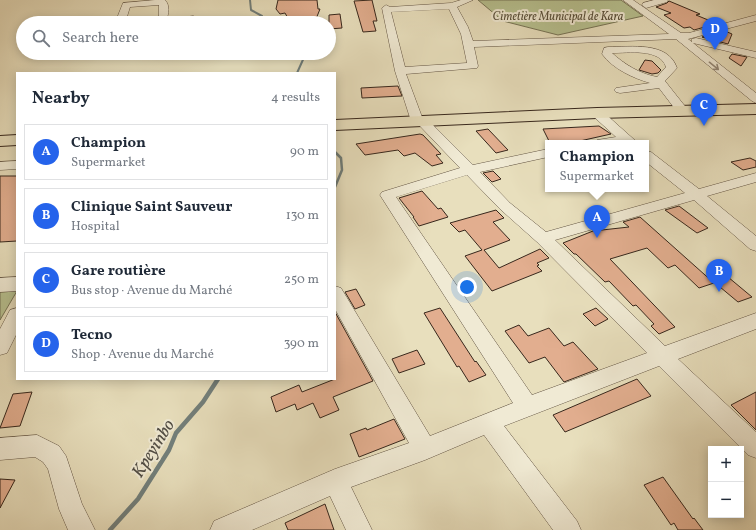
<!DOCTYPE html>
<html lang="en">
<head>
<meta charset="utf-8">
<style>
	:root { --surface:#fff; --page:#f2f2f3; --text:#1f2937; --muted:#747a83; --line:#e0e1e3; --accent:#2563eb }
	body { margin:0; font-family:Vollkorn,serif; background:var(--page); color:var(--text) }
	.controls { position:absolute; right:12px; bottom:12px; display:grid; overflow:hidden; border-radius:0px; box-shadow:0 2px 10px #0003 }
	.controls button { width:36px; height:36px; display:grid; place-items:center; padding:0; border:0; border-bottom:1px solid var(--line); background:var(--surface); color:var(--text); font:20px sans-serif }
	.you { position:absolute; left:467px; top:287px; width:14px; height:14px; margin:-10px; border:3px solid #fff; border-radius:50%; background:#1a73e8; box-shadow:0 0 0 6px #1a73e833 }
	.badge { display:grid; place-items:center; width:26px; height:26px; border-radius:50%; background:var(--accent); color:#fff; font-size:13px; font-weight:700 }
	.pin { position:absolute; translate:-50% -33px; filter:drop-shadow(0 1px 2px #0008) }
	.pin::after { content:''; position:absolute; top:21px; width:14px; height:12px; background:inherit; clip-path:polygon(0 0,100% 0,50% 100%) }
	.popup { position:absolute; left:545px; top:140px; width:104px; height:52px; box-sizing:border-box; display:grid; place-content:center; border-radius:0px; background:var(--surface); filter:drop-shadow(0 1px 3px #0005); font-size:13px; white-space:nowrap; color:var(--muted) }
	.popup b { font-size:15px; color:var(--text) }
	.popup::after { content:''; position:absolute; left:50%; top:100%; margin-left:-8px; border:8px solid transparent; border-top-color:var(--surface) }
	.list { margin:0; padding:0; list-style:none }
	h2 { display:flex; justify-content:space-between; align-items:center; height:52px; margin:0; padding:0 16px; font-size:17px }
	h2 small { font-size:13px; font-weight:400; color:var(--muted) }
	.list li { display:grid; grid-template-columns:26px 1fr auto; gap:12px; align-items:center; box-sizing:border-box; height:56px; margin:0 8px 8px; padding:0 8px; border:1px solid var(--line); border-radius:0px }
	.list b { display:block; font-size:15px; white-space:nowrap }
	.list p { margin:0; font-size:13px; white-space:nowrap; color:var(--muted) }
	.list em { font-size:13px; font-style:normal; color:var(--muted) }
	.icon { flex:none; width:22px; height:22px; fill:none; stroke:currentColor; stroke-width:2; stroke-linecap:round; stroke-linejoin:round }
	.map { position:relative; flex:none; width:756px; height:530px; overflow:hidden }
	.search { position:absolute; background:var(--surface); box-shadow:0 2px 10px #0003; left:16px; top:16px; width:320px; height:44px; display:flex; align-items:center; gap:10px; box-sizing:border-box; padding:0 14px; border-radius:22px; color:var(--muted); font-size:15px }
	.panel { position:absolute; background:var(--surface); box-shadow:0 2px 10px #0003; left:16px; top:72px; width:320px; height:308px; border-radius:0px }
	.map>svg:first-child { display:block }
	.green { fill:#b7c190; stroke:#777456 }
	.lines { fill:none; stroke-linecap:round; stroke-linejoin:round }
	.stream-far2 { stroke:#727f7b; stroke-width:2 }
	.stream-far1 { stroke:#727f7b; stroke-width:2.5 }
	.stream { stroke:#727f7b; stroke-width:4.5 }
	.building { fill:#e2ae8f; stroke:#37271c }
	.minor-casing { stroke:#635544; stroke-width:1 }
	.highway-casing { stroke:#37271c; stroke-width:2 }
	.minor { fill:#f0ead4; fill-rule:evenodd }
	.highway { fill:#e8dfbd; fill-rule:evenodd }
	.oneway { stroke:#948878 }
	.labels { text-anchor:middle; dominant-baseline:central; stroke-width:4; stroke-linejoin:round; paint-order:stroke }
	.far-park-label { font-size:12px; font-style:italic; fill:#574e39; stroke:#f0ead4 }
	.near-water-label { font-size:18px; font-style:italic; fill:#504c44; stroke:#f0ead4 }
</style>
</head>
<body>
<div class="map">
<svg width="756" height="530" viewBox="0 0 756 530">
	<rect width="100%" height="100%" fill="#e8dfbd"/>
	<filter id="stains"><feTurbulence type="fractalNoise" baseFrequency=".005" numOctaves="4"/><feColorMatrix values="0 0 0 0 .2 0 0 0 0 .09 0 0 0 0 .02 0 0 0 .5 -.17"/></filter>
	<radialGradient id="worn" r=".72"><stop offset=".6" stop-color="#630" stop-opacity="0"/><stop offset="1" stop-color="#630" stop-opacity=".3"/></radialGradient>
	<path class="green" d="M478,0H621L643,16L558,35L503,21Z
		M17,291L0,320V292Z"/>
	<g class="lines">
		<path class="stream-far2" d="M250,0L251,10L262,16L260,23
			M297,73L306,53"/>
		<path class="stream-far1" d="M335,152L341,158L342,170L335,187"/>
		<path class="stream" d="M110,530L138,499L169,450L176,433L203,402L218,379"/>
	</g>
	<path class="building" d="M278,0H317L318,9H320L316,19L289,20L285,13L280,14L276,9Z
		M372,0L377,21H373L376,31L363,32L354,1Z
		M669,1L700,14L696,15L713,22L707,24L712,25L694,30L690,27L684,28L664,15L671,13L656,7L667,3Z
		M340,14L342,28L329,29V15Z
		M725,31L732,34L728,44L702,37Z
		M732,54L747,57L741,66L729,58Z
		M645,60L652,61L661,70L658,73L652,74L639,70Z
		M398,86L402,96L362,98L361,88Z
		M599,126L611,134L571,143H550L543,129Z
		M488,129L508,150L496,153L476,131Z
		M420,134L423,135L441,154L436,155L443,163L432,166L415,153L404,156L398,150L365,155L356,144Z
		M750,158L756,161V167L743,170L731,162Z
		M493,171L501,179L492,182L483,173Z
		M0,176H17V241L0,242Z
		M422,191L438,209L441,208L448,217L419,226L413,217H414L399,198Z
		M679,206L708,228L697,233L665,210Z
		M496,210L504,218L493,222L510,240L484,250L499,268L540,249L549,258L537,263L539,265L537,266L542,271L492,291L465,256L482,250L465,230L459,232L450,223Z
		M640,217L714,283L699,288L675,265L668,268L647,248L610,259L675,327L659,334L651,326L654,324L636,305L633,306L609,281L605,282L576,254H574L563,243L593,231L629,227L623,222Z
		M728,277L752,297L738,302L714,282Z
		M356,289L365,305L355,309L345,292Z
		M440,308L475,362L476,361L486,375L469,382L459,366L457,367L424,313Z
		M596,308L608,319L595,326L583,314Z
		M335,312L373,381L333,397L339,410L320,418L313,403L297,410L295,404L276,412L271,397L299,385L302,392L335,379Z
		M519,325L528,336L549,328L564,346L573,342L598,369L564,382L545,357L529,363L505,331Z
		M417,350L425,364L399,373L392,359Z
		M637,379L651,396L565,432L553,415Z
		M32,392L20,426L0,428L13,394Z
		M756,392V430L731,405Z
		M394,419L405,439L359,457L350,434L366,428L367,430Z
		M663,477L693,519L694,518L703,530H678L674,523L671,525L644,485Z
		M0,479L15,480L0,508Z
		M325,504L334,530H288L285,523Z"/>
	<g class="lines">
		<g class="minor-casing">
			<path id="minor" d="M155,0H165C170,5 169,14 166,20L193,16L196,17L201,23H136L141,20L158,19L159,15V5L130,7L125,23H115L123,3Z
				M461,0H473L457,7L468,27L473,41L669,34L623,0H633L681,33H689L756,15V21L688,39L692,42V39L696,38L756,52V58L693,43L756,93V103L752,101L676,39L474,47L478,66L477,68L406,74L422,117L426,118L473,165L548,149V157L480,172L510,203L546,232L685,193L646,162V151L651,152L699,189L756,173V182L707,196L756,236V251L750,249L694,200L555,240L665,346L756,313V329L678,359L756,432V458L748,455L659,366L504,426L577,521L581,530H553L484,435L425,460L351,487L372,530H346L330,496L252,530H210L214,521L335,469L409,443L335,309V286L341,288L430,436L513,403L380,195L382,192L460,168L418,124H413L411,121L395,71L382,8L386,5L390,7L451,3ZM449,9L461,34L467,63L405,67L391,12ZM467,175L500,209L537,242L647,353L532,395L396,197Z
				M654,0H668L667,2L646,8L642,5L643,3Z
				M608,47C631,47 668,41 677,68L665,81L688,110L686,113H678L659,88L620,93L616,92L614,90L616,88L650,83C633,78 613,69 602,54L604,48ZM612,53C629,53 660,48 666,67L657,77C640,74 624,64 612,53Z
				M597,109L601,110L638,143H595L597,140L616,137L593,116L591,113L593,110Z
				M17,161V169L0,170V162Z
				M17,277V291L0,292V278Z
				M17,308V333L7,353L0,355V329L10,310Z
				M37,435L59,446L66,456L82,504L95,530H68L59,509L48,469L43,462L35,457L0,460V438Z"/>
		</g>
		<g class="highway-casing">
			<path id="highway" d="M756,104V114L597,118L335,130V120L597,108Z
				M17,135V145L0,146V136Z"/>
		</g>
		<use href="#minor" class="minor"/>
		<use href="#highway" class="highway"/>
	</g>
	<defs><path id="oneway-shaft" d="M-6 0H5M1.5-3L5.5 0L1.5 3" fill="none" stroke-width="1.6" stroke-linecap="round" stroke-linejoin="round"/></defs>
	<use class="oneway" href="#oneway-shaft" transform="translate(714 66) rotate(39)"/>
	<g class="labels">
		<g class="far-park-label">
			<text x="558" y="17">Cimetière Municipal de Kara</text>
		</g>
		<g class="near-water-label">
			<text transform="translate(154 449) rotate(-58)">Kpeyinbo</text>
		</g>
	</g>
	<rect width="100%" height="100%" filter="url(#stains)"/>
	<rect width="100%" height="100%" fill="url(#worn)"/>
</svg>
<div class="controls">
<button>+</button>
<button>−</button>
</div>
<div class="you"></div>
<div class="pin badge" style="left:597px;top:238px">A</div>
<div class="popup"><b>Champion</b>Supermarket</div>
<div class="pin badge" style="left:719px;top:292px">B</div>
<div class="pin badge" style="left:704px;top:126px">C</div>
<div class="pin badge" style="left:715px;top:50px">D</div>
<div class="search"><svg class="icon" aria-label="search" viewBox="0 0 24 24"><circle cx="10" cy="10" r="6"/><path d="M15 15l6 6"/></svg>Search here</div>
<section class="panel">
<h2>Nearby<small>4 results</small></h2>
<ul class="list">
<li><span class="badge">A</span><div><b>Champion</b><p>Supermarket</p></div><em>90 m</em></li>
<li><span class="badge">B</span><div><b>Clinique Saint Sauveur</b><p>Hospital</p></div><em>130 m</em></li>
<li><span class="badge">C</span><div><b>Gare routière</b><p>Bus stop · Avenue du Marché</p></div><em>250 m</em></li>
<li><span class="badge">D</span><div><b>Tecno</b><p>Shop · Avenue du Marché</p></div><em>390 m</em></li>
</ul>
</section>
</div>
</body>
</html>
